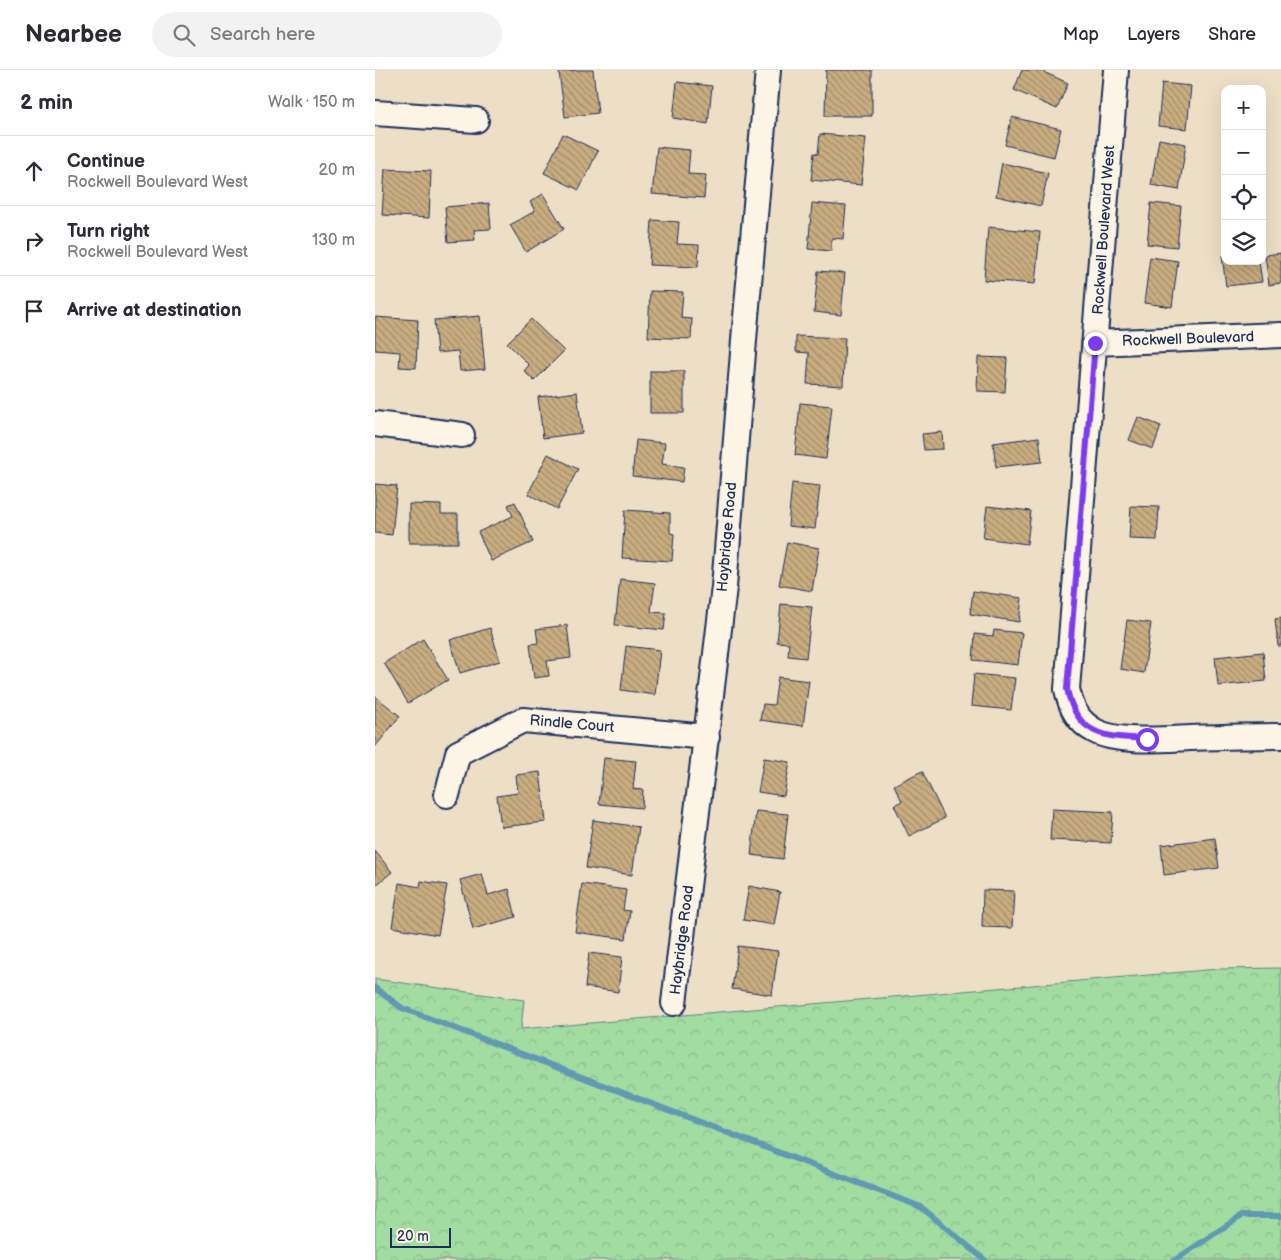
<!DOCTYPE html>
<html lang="en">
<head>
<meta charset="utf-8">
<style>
	:root { --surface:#fff; --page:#f2f2f3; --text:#2b2b33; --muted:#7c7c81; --line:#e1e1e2 }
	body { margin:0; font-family:"Balsamiq Sans",sans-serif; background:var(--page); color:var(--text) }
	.controls { position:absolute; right:15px; top:15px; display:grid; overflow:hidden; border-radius:10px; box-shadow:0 5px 20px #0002 }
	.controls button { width:45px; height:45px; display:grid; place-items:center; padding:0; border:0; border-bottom:1px solid var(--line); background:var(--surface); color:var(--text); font:25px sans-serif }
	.scale { position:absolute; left:15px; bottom:12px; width:61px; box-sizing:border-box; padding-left:5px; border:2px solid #1b2f5e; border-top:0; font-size:14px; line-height:18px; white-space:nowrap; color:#1b2f5e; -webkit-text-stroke:4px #fcf5e5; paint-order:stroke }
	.stop { position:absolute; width:15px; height:15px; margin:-11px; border:4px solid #7c3aed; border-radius:50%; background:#fff }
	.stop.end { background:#7c3aed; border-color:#fff; box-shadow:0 1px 5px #0008 }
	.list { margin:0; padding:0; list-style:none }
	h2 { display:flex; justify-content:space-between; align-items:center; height:65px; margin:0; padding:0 20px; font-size:21px }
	h2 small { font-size:16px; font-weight:400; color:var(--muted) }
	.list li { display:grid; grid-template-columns:32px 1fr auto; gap:15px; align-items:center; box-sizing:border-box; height:70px; padding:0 20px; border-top:1px solid var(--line) }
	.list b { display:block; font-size:19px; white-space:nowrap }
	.list p { margin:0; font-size:16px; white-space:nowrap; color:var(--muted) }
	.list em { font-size:16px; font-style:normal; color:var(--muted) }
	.icon { flex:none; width:28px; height:28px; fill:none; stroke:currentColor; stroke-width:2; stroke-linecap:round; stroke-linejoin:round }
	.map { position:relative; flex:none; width:906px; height:1190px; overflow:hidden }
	header { display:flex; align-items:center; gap:30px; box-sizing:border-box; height:70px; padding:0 25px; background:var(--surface); border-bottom:1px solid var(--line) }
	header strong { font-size:24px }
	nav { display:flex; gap:28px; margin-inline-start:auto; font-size:18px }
	.search { width:350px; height:45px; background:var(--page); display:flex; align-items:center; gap:12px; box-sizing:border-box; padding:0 18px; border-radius:28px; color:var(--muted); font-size:19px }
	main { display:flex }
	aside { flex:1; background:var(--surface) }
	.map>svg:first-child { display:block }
	.forest { fill:url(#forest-crowns); stroke:#5e8680 }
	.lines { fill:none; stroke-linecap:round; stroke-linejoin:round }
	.stream { stroke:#6199b2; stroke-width:6 }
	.building { fill:url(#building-back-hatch); stroke:#1b2f5e }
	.street-casing { stroke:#1b2f5e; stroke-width:28 }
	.street { stroke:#fcf5e5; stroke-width:24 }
	.route { stroke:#7c3aed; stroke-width:6 }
	.labels { text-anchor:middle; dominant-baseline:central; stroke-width:4; stroke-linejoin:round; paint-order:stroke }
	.street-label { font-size:15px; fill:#1b2f5e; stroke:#fcf5e5 }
</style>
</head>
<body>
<header>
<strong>Nearbee</strong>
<div class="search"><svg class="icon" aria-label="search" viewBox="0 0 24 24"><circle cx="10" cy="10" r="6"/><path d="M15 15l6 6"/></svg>Search here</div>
<nav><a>Map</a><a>Layers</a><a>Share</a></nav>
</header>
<main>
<aside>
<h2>2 min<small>Walk · 150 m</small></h2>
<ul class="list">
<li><svg class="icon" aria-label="ahead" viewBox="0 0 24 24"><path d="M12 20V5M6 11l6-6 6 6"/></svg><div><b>Continue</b><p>Rockwell Boulevard West</p></div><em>20 m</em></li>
<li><svg class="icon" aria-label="right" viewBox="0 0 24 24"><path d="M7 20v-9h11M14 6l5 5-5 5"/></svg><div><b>Turn right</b><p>Rockwell Boulevard West</p></div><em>130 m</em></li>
<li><svg class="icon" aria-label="arrive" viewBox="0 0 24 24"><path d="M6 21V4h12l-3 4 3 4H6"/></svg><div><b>Arrive at destination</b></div></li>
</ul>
</aside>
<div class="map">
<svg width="906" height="1190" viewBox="0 0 906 1190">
	<defs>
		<pattern id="forest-crowns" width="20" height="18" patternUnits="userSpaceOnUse" patternTransform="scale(1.25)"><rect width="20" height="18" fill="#a2dca1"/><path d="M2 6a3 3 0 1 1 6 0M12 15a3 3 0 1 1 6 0" fill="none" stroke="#8bbd8d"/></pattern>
		<pattern id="building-back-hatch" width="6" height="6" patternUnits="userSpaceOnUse" patternTransform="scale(1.25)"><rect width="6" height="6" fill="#c9ad7f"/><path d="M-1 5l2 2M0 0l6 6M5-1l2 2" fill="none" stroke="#a28d6b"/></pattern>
	</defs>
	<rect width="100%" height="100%" fill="#eddfc6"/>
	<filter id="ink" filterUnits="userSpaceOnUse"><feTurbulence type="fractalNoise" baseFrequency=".02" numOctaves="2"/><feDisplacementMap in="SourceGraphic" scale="10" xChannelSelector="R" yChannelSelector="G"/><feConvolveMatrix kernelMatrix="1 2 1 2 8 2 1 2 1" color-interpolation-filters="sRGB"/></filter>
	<g filter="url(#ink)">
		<path class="forest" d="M906,898V1190H0V909L149,930L146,959L843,899Z"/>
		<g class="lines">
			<path class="stream" d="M0,918L27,938L546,1137L610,1190
				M800,1190L866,1146H906"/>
		</g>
		<path class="building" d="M204,0H218L223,43L190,47L184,2Z
			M451,0H497V46H450Z
			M647,0H664L693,13L682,39L639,20Z
			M302,12L337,16L333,54L298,48Z
			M787,13L816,16L812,59L783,56Z
			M637,47L686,59L679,87L630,75Z
			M188,64L223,81L204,120L169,103Z
			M445,64L491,68L486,115L436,110L439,83L443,84Z
			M784,69L811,74L804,120L776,115Z
			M282,77L315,80L313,104L331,105L329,128L277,124Z
			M627,93L673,103L666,136L621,126Z
			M10,99L56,101L54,148L7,145Z
			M168,124L189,159L151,182L135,155L160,141L155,132Z
			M114,133L116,159L99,160L100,170L73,172L70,137Z
			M437,133L471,136L468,169L457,168L456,181L433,179Z
			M776,133L806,136L802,177L772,174Z
			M277,150L304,152L302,174L324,175L323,197L274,195Z
			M613,157L665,162L660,214L609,210Z
			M906,183V213L894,215L890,185Z
			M847,186H850V191H884L887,212L851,216Z
			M775,187L803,191L797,237L769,233Z
			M443,201L470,203L466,245L439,242Z
			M275,221L308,222L306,248L317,249L316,269L273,267Z
			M105,246L110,299L85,301L83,281L62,283L59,250Z
			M0,247L43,250L41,298L24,297L25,282L0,280Z
			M156,249L189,281L159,311L149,301L154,295L132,273Z
			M421,266L470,268L468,316L432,314L434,283L421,282Z
			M603,287L632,288L630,322L602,321Z
			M275,301H309V343H275Z
			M202,322L207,363L168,368L163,327Z
			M425,333L457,336L451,389L420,385Z
			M763,347L786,356L778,379L754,370Z
			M567,362L568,379L549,380L547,364Z
			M664,367L667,392L621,397L618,373Z
			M261,370L290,373L287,394L309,397L307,412L257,406Z
			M173,384L203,399L182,439L153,424Z
			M417,413L445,416L440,459L413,456Z
			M0,414L22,416L17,465L0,463Z
			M140,432L158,472L116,491L103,462L138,446L133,435Z
			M34,434L66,435V444H83V473H34Z
			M612,436L656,441L652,474L608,468Z
			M756,436L784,437L782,470L754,469Z
			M250,440L295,443V463L299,464L297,491L247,488Z
			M412,472L444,478L437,521L404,515Z
			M245,509L280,513L276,542L291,543L289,560L240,555Z
			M598,521L647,528L644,552L595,544Z
			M406,534L437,537L431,588L413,586L414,573L402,572Z
			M906,548V576H903L900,549Z
			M752,550L776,553L769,603L745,599Z
			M192,555L196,588L172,591L174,606L159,608L155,574L163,573L161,559Z
			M115,558L125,591L85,603L75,570Z
			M619,560L647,563L643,595L598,590L600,564L618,566Z
			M48,569L73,610L33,633L9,593Z
			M251,576L285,580L280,625L246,620Z
			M888,582L891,611L843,616L840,587Z
			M599,604L640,608L636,640L596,636Z
			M403,607L434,611L428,656L385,650L388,634L399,635Z
			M0,626L25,646L0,677Z
			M229,688L261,691L258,719L268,720L267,738L224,734Z
			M389,688L415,692L409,726L383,722Z
			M547,701L570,748L534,766L519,735L527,731L519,715Z
			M165,702L171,752L126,757L122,726L143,723L141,705Z
			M677,739L738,742L736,773L675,770Z
			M381,741L413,744L408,789L376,785Z
			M218,750L264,757L257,805L211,798Z
			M840,768L844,798L789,805L786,775Z
			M0,781L17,802L0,816Z
			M107,804L113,825L134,819L141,847L98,859L85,810Z
			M46,811L72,815L63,865L17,857L24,813L45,817Z
			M207,814L251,820L248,840L255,841L251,869L200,862Z
			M374,816L405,822L399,855L368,850Z
			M608,820L639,821L637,858L607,857Z
			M363,876L403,881L397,925L357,919Z
			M214,883L247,887L243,922L210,917Z"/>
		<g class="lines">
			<g class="street-casing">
				<path id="street" d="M741,0L692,619C696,638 703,652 720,661C742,673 789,669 815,668C845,667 876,666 906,666
					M0,43L101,50
					M720,273L906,265
					M0,354L87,365
					M72,725L83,683L148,650L332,667
					M299,933L349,517L370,258L393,0"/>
			</g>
			<use href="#street" class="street"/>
		</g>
	</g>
	<g class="lines" filter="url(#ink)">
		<path class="route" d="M720,273L692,619C702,667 731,667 772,669"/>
	</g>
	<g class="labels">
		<g class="street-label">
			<text transform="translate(729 160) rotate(-86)">Rockwell Boulevard West</text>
			<text transform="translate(813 269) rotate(-2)">Rockwell Boulevard</text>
			<text transform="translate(352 467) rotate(-85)">Haybridge Road</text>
			<text transform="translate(197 654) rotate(5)">Rindle Court</text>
			<text transform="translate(307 870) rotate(-83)">Haybridge Road</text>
		</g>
	</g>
</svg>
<div class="controls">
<button>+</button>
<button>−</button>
<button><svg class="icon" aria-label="locate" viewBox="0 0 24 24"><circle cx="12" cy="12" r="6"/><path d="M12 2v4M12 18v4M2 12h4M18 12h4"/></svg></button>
<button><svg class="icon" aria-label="layers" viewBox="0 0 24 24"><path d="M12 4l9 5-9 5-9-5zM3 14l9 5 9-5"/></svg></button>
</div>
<div class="scale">20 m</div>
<div class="stop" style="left:772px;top:669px"></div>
<div class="stop end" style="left:720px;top:273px"></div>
</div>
</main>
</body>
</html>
